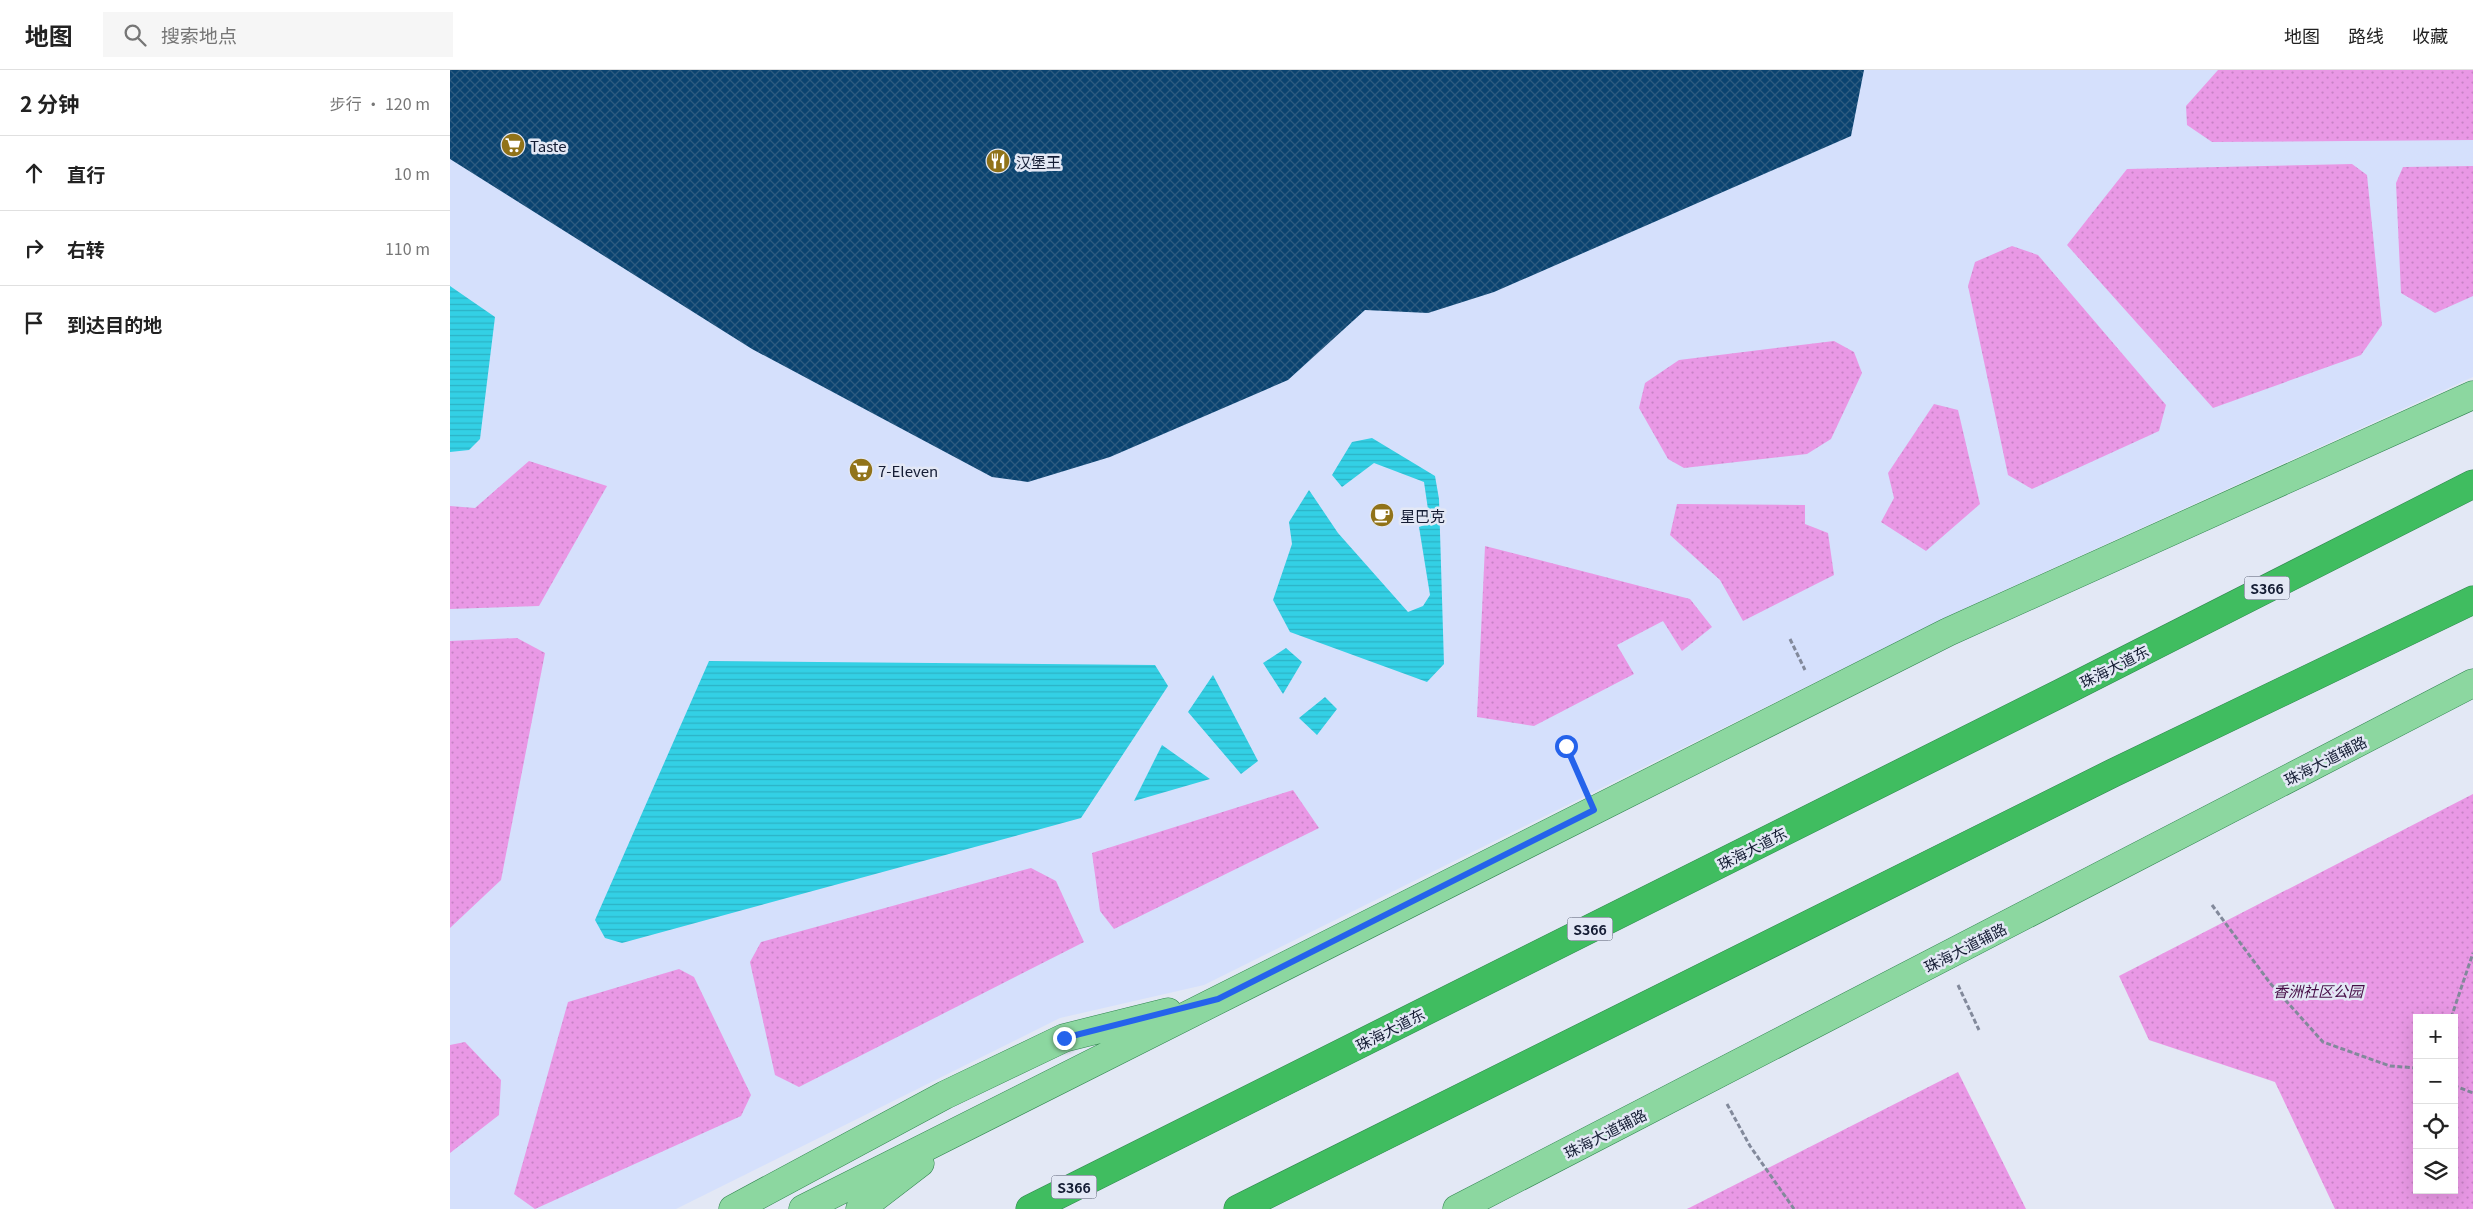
<!DOCTYPE html>
<html lang="zh">
<head>
<meta charset="utf-8">
<style>
	:root { --surface:#fff; --page:#f6f6f6; --text:#222; --muted:#767676; --line:#e0e0e0 }
	body { margin:0; font-family:Georgia,"Noto Sans SC",serif; background:var(--page); color:var(--text) }
	.controls { position:absolute; right:15px; bottom:15px; display:grid; overflow:hidden; border-radius:0px; box-shadow:0 5px 20px #0002 }
	.controls button { width:45px; height:45px; display:grid; place-items:center; padding:0; border:0; border-bottom:1px solid var(--line); background:var(--surface); color:var(--text); font:25px sans-serif }
	.stop { position:absolute; width:15px; height:15px; margin:-11px; border:4px solid #2563eb; border-radius:50%; background:#fff }
	.stop.end { background:#2563eb; border-color:#fff; box-shadow:0 1px 5px #0008 }
	.list { margin:0; padding:0; list-style:none }
	h2 { display:flex; justify-content:space-between; align-items:center; height:65px; margin:0; padding:0 20px; font-size:21px }
	h2 small { font-size:16px; font-weight:400; color:var(--muted) }
	.list li { display:grid; grid-template-columns:32px 1fr auto; gap:15px; align-items:center; box-sizing:border-box; height:75px; padding:0 20px; border-top:1px solid var(--line) }
	.list b { display:block; font-size:19px; white-space:nowrap }
	.list em { font-size:16px; font-style:normal; color:var(--muted) }
	.icon { flex:none; width:28px; height:28px; fill:none; stroke:currentColor; stroke-width:2; stroke-linecap:round; stroke-linejoin:round }
	.map { position:relative; flex:none; width:2023px; height:1139px; overflow:hidden }
	header { display:flex; align-items:center; gap:30px; box-sizing:border-box; height:70px; padding:0 25px; background:var(--surface); border-bottom:1px solid var(--line) }
	header strong { font-size:24px }
	nav { display:flex; gap:28px; margin-inline-start:auto; font-size:18px }
	.search { width:350px; height:45px; background:var(--page); display:flex; align-items:center; gap:12px; box-sizing:border-box; padding:0 18px; border-radius:0px; color:var(--muted); font-size:19px }
	main { display:flex }
	aside { flex:1; background:var(--surface) }
	.map>svg:first-child { display:block }
	.built { fill:#d5e0fc }
	.green { fill:url(#green-dots); fill-rule:evenodd }
	.water { fill:url(#water-rules) }
	.building { fill:url(#building-cross-hatch) }
	.lines { fill:none; stroke-linecap:round; stroke-linejoin:round }
	.major-casing { stroke:#318550; stroke-width:29 }
	.highway-casing { stroke:#318550; stroke-width:29 }
	.path { stroke:#82899b; stroke-width:3; stroke-dasharray:5 2.5; stroke-linecap:butt }
	.major { stroke:#8cd7a0; stroke-width:28 }
	.highway { stroke:#40bd60; stroke-width:28 }
	.route { stroke:#2563eb; stroke-width:6 }
	.labels { text-anchor:middle; dominant-baseline:central; stroke-width:5; stroke-linejoin:round; paint-order:stroke }
	.shield { fill:#e3e8f5; stroke:#52596d; stroke-width:1 }
	.shield-label { font-size:14px; font-weight:bold; fill:#141c33 }
	.poi-label { font-size:15px; fill:#141c33; stroke:#e3e8f5; text-anchor:start }
	.street-label { font-size:15px; fill:#141c33; stroke:#e3e8f5 }
	.park-label { font-size:15px; font-style:italic; fill:#450c45; stroke:#e3e8f5 }
</style>
</head>
<body>
<header>
<strong>地图</strong>
<div class="search"><svg class="icon" aria-label="search" viewBox="0 0 24 24"><circle cx="10" cy="10" r="6"/><path d="M15 15l6 6"/></svg>搜索地点</div>
<nav><a>地图</a><a>路线</a><a>收藏</a></nav>
</header>
<main>
<aside>
<h2>2 分钟<small>步行 · 120 m</small></h2>
<ul class="list">
<li><svg class="icon" aria-label="ahead" viewBox="0 0 24 24"><path d="M12 20V5M6 11l6-6 6 6"/></svg><div><b>直行</b></div><em>10 m</em></li>
<li><svg class="icon" aria-label="right" viewBox="0 0 24 24"><path d="M7 20v-9h11M14 6l5 5-5 5"/></svg><div><b>右转</b></div><em>110 m</em></li>
<li><svg class="icon" aria-label="arrive" viewBox="0 0 24 24"><path d="M6 21V4h12l-3 4 3 4H6"/></svg><div><b>到达目的地</b></div></li>
</ul>
</aside>
<div class="map">
<svg width="2023" height="1139" viewBox="0 0 2023 1139">
	<defs>
		<pattern id="green-dots" width="8" height="8" patternUnits="userSpaceOnUse" patternTransform="scale(1.25)"><rect width="8" height="8" fill="#e998e5"/><path d="M2 2h.1M6 6h.1" fill="none" stroke="#c782c5" stroke-width="1.8" stroke-linecap="round"/></pattern>
		<pattern id="water-rules" width="6" height="5" patternUnits="userSpaceOnUse" patternTransform="scale(1.25)"><rect width="6" height="5" fill="#33d0e5"/><path d="M0 2.5h6" fill="none" stroke="#2cb2c5"/></pattern>
		<pattern id="building-cross-hatch" width="8" height="8" patternUnits="userSpaceOnUse" patternTransform="scale(1.25)"><rect width="8" height="8" fill="#0a4370"/><path d="M0 0l8 8M0 8l8-8" fill="none" stroke="#2d5b80"/></pattern>
	</defs>
	<rect width="100%" height="100%" fill="#e3e8f5"/>
	<path class="built" d="M0,0H2023V307L1509,541L754,915L610,948L226,1139H0Z"/>
	<path class="green" d="M1768,0H2023V70L1762,72L1737,55L1736,36Z
		M1902,94L1917,105L1932,255L1911,285L1763,338L1617,175L1677,99Z
		M2023,96V226L1985,243L1951,223L1946,113L1953,97Z
		M1562,176L1588,185L1716,335L1709,361L1582,419L1558,405L1518,216L1525,192Z
		M1384,271L1404,282L1412,303L1381,369L1357,384L1234,398L1218,389L1189,338L1195,313L1229,290Z
		M1484,334L1508,340L1530,434L1476,481L1431,452L1444,428L1438,403Z
		M79,391L157,416L89,536L0,539V436L25,438Z
		M1227,434L1355,435V454L1378,463L1384,505L1293,551L1270,510L1220,465Z
		M1035,476L1240,529L1262,557L1232,581L1213,551L1167,575L1184,604L1084,656L1027,647Z
		M67,568L95,583L51,810L0,858V571Z
		M843,720L869,758L664,859L650,841L642,783Z
		M2023,724V1139H1885L1825,1012L1699,970L1669,906ZM1967,948H2004V1120H1967Z
		M581,798L606,811L634,872L349,1017L325,1005L300,892L311,872Z
		M229,899L244,907L301,1025L291,1046L85,1139L64,1124L118,932Z
		M15,972L51,1010L49,1045L0,1083V975Z
		M1508,1002L1576,1139H1237Z"/>
	<path class="water" d="M0,216L45,247L30,369L19,380L0,382Z
		M922,368L985,406L989,429L994,594L977,612L840,562L823,530L842,474L839,452L859,420L888,463L958,542L973,536L980,525L969,457L980,453L974,412L924,393L892,417L882,405L902,372Z
		M836,578L852,592L833,624L813,593Z
		M259,591L705,595L718,616L631,748L172,873L155,868L145,850Z
		M763,605L808,691L791,704L738,642Z
		M875,627L887,639L867,665L849,648Z
		M712,675L760,709L684,731Z"/>
	<path class="building" d="M0,0H1414L1401,66L1044,222L978,243L915,240L838,310L660,387L578,412L542,407L302,279L0,89Z"/>
	<g class="lines">
		<g class="major-casing">
			<path id="major" d="M283,1139L495,1025L614,968L718,942
				M353,1139L1498,562L2023,325
				M410,1139L470,1093
				M1007,1139L2023,613"/>
		</g>
		<g class="highway-casing">
			<path id="highway" d="M580,1139L1611,623L2023,414
				M788,1139L1663,703L2023,530"/>
		</g>
		<path class="path" d="M1340,569L1355,600
			M1116,676L1132,713
			M1762,835L1820,913L1873,972L1940,996L1967,998
			M1508,915L1529,960
			M2001,948L2023,883
			M2004,1007L2005,1016L2023,1023
			M1277,1034L1300,1076L1344,1139"/>
		<use href="#major" class="major"/>
		<use href="#highway" class="highway"/>
	</g>
	<g class="lines">
		<path class="route" d="M614,968L768,929L1144,740L1116,676"/>
	</g>
	<defs>
		<g id="supermarket-disc" transform="scale(1.25)"><circle r="9.5" fill="#917319" stroke="#e3e8f5"/><path d="M-6-5.5h2.5l.6 2H6L4.5 2H-2.5L-4.4-4H-6ZM-1.5 3.2a1.3 1.3 0 1 0 .1 0ZM3 3.2a1.3 1.3 0 1 0 .1 0Z" fill="#fff"/></g>
		<g id="restaurant-disc" transform="scale(1.25)"><circle r="9.5" fill="#917319" stroke="#e3e8f5"/><path d="M-5-6h1v4h1v-4h1v4h1v-4h1v5L-1.5 .5V6h-2V.5L-5-1ZM5-6V6H3V1.5H1.5Q1.5-4 5-6Z" fill="#fff"/></g>
		<g id="cafe-disc" transform="scale(1.25)"><circle r="9.5" fill="#917319" stroke="#e3e8f5"/><path d="M-5.5-4.5H6V0H3Q3 3.5 0 3.5H-2.5Q-5.5 3.5-5.5 0ZM3-3.2v2h1.7v-2ZM-6 4.5H4V6H-6Z" fill="#fff"/></g>
	</defs>
	<g fill-rule="evenodd">
		<use href="#supermarket-disc" x="63" y="75"/>
		<use href="#restaurant-disc" x="548" y="91"/>
		<use href="#supermarket-disc" x="411" y="400"/>
		<use href="#cafe-disc" x="932" y="445"/>
	</g>
	<g class="labels">
		<g class="shield">
			<rect x="1794.5" y="506.5" width="45" height="23" rx="4"/>
			<rect x="1117.5" y="847.5" width="45" height="23" rx="4"/>
			<rect x="601.5" y="1105.5" width="45" height="23" rx="4"/>
		</g>
		<g class="shield-label">
			<text x="1817" y="518">S366</text>
			<text x="1140" y="859">S366</text>
			<text x="624" y="1117">S366</text>
		</g>
		<g class="poi-label">
			<text x="80" y="75">Taste</text>
			<text x="566" y="91">汉堡王</text>
			<text x="428" y="400">7-Eleven</text>
			<text x="950" y="445">星巴克</text>
		</g>
		<g class="street-label">
			<text transform="translate(1664 596) rotate(-27)">珠海大道东</text>
			<text transform="translate(1875 690) rotate(-27)">珠海大道辅路</text>
			<text transform="translate(1302 778) rotate(-27)">珠海大道东</text>
			<text transform="translate(1515 877) rotate(-27)">珠海大道辅路</text>
			<text transform="translate(940 959) rotate(-27)">珠海大道东</text>
			<text transform="translate(1155 1063) rotate(-27)">珠海大道辅路</text>
		</g>
		<g class="park-label">
			<text x="1868" y="920">香洲社区公园</text>
		</g>
	</g>
</svg>
<div class="controls">
<button>+</button>
<button>−</button>
<button><svg class="icon" aria-label="locate" viewBox="0 0 24 24"><circle cx="12" cy="12" r="6"/><path d="M12 2v4M12 18v4M2 12h4M18 12h4"/></svg></button>
<button><svg class="icon" aria-label="layers" viewBox="0 0 24 24"><path d="M12 4l9 5-9 5-9-5zM3 14l9 5 9-5"/></svg></button>
</div>
<div class="stop" style="left:1116px;top:676px"></div>
<div class="stop end" style="left:614px;top:968px"></div>
</div>
</main>
</body>
</html>
